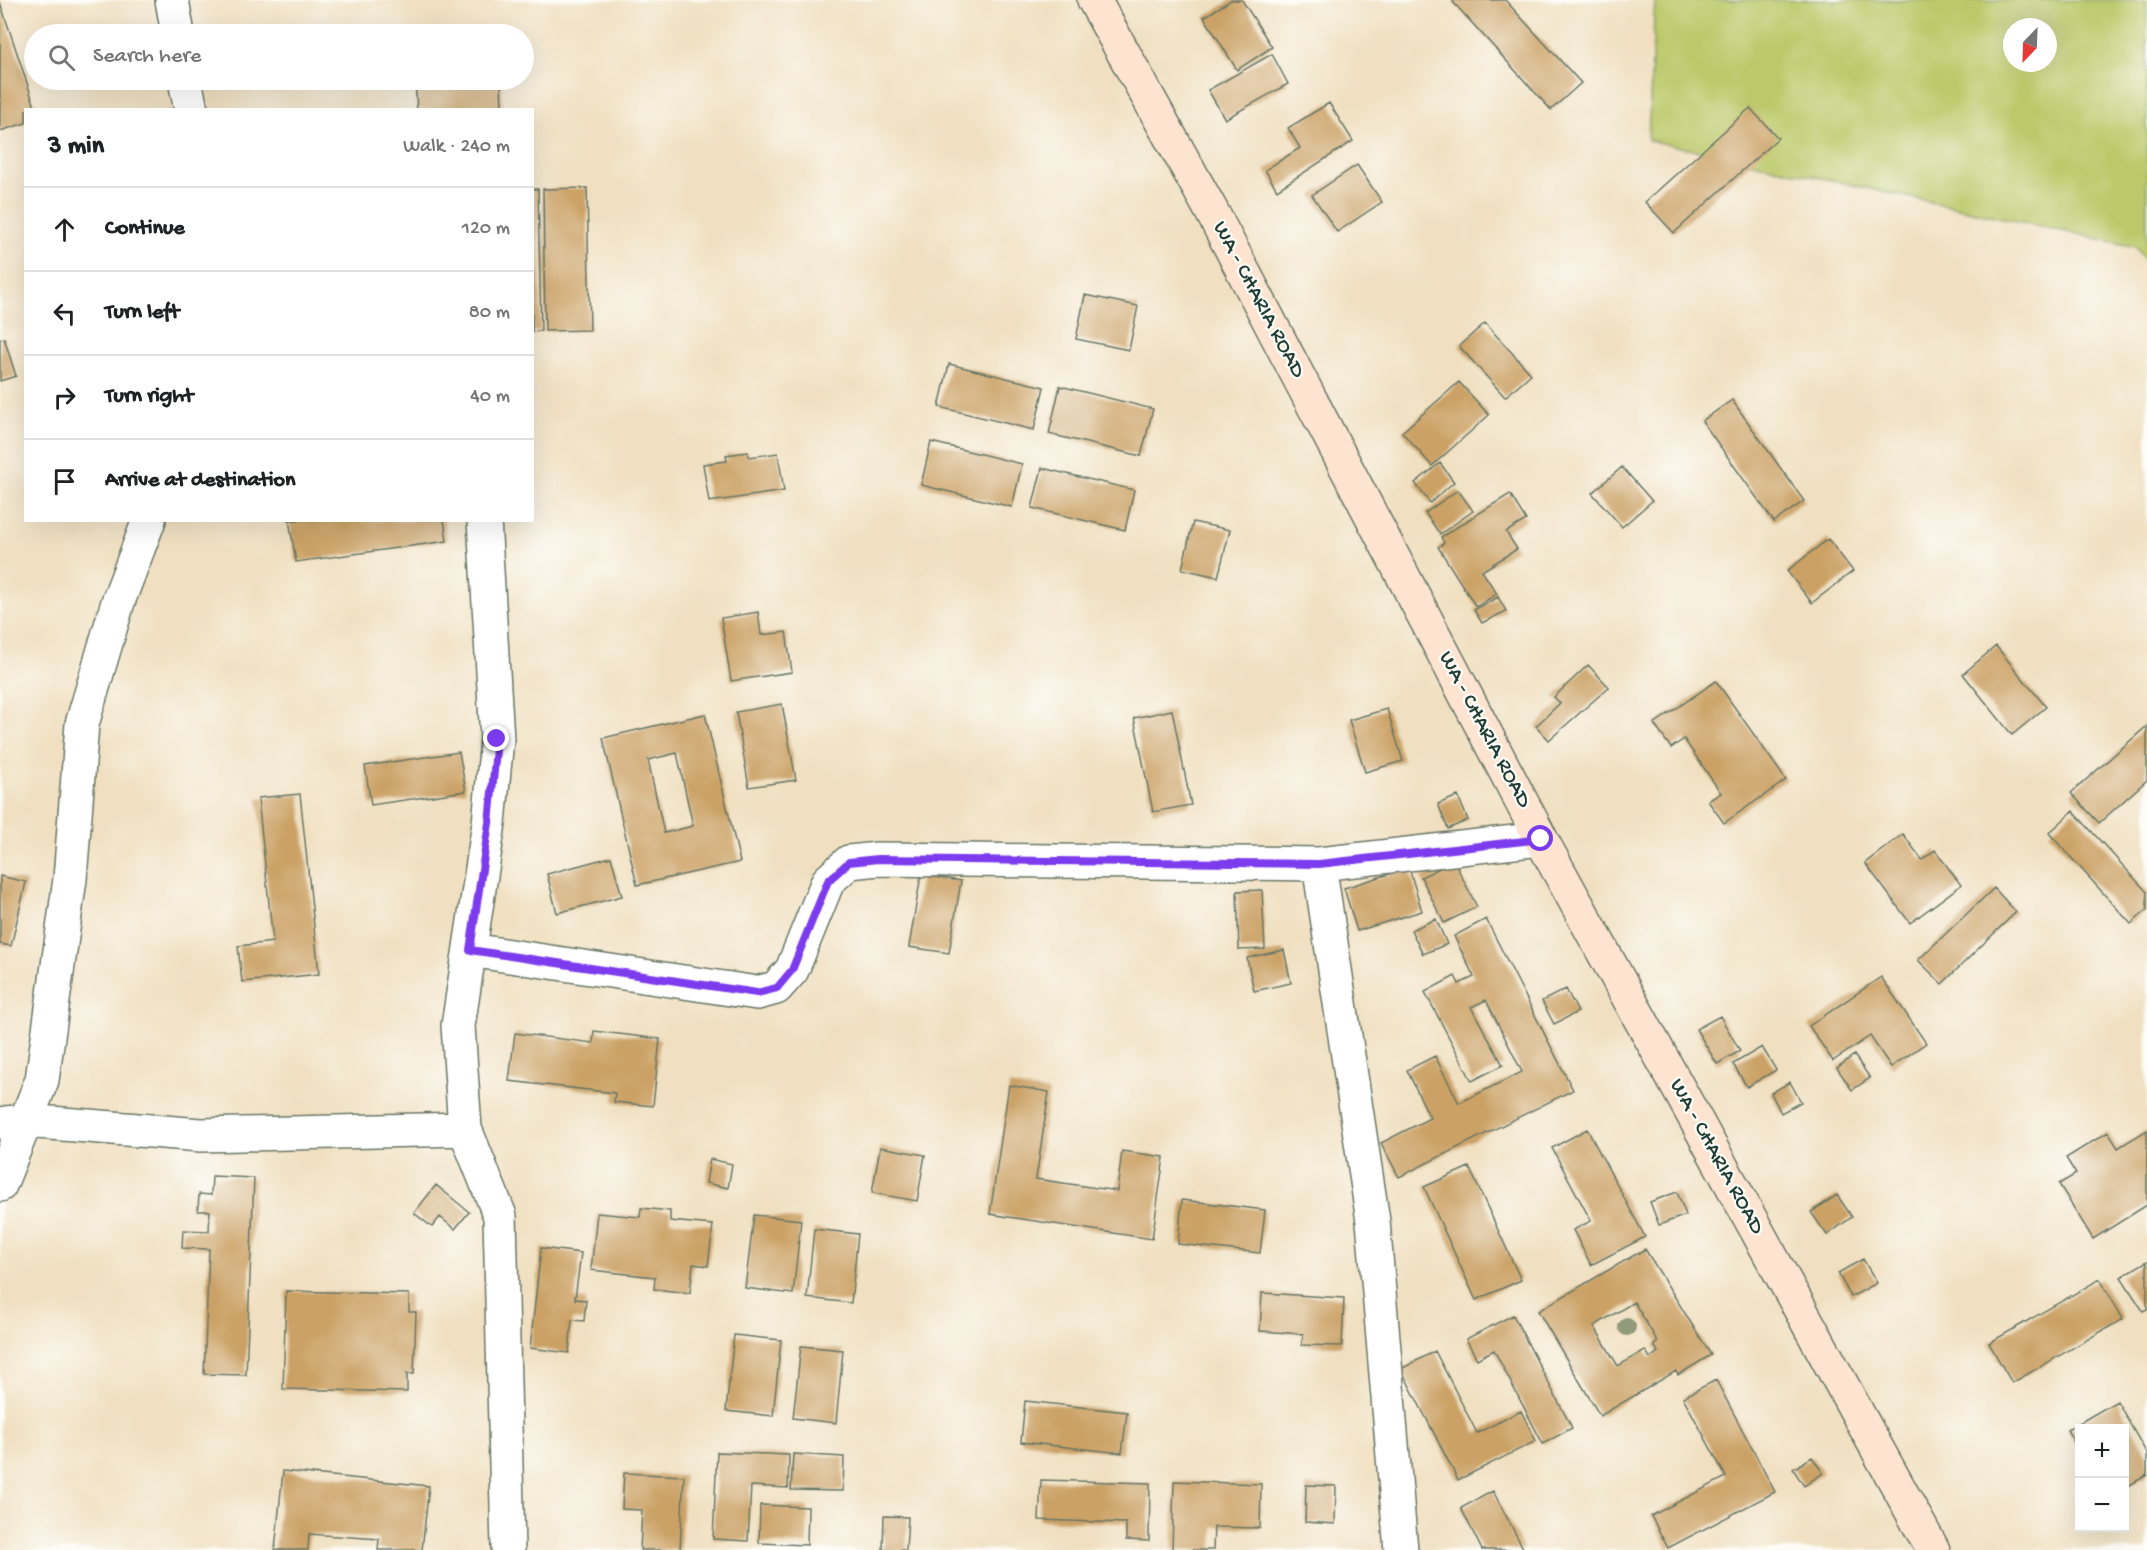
<!DOCTYPE html>
<html lang="en">
<head>
<meta charset="utf-8">
<style>
	:root { --surface:#fff; --page:#f2f2f2; --text:#202124; --muted:#757577; --line:#e0e0e0 }
	body { margin:0; font-family:"Gochi Hand",sans-serif; background:var(--page); color:var(--text) }
	.controls { position:absolute; right:18px; bottom:18px; display:grid; overflow:hidden; border-radius:0px; box-shadow:0 6px 24px #0002 }
	.controls button { width:54px; height:54px; display:grid; place-items:center; padding:0; border:0; border-bottom:2px solid var(--line); background:var(--surface); color:var(--text); font:30px sans-serif }
	.compass { position:absolute; left:2003px; top:18px; width:54px; height:54px; border-radius:50%; background:var(--surface); box-shadow:0 6px 24px #0002; rotate:203deg }
	.stop { position:absolute; width:18px; height:18px; margin:-14px; border:4px solid #7c3aed; border-radius:50%; background:#fff }
	.stop.end { background:#7c3aed; border-color:#fff; box-shadow:0 2px 6px #0008 }
	.list { margin:0; padding:0; list-style:none }
	h2 { display:flex; justify-content:space-between; align-items:center; height:78px; margin:0; padding:0 24px; font-size:26px }
	h2 small { font-size:20px; font-weight:400; color:var(--muted) }
	.list li { display:grid; grid-template-columns:39px 1fr auto; gap:18px; align-items:center; box-sizing:border-box; height:84px; padding:0 24px; border-top:2px solid var(--line) }
	.list b { display:block; font-size:22px; white-space:nowrap }
	.list em { font-size:20px; font-style:normal; color:var(--muted) }
	.icon { flex:none; width:33px; height:33px; fill:none; stroke:currentColor; stroke-width:2; stroke-linecap:round; stroke-linejoin:round }
	.map { position:relative; flex:none; width:2147px; height:1550px; overflow:hidden }
	.search { position:absolute; background:var(--surface); box-shadow:0 6px 24px #0002; left:24px; top:24px; width:510px; height:66px; display:flex; align-items:center; gap:15px; box-sizing:border-box; padding:0 21px; border-radius:33px; color:var(--muted); font-size:22px }
	.panel { position:absolute; background:var(--surface); box-shadow:0 6px 24px #0002; left:24px; top:108px; width:510px; height:414px; border-radius:0px }
	.map>svg:first-child { display:block }
	.green { fill:#bcc96b; stroke:#6e8350; stroke-width:1.5; fill-rule:evenodd }
	.building { fill:#cba165; fill-rule:evenodd }
	.lines { fill:none; stroke-linecap:round; stroke-linejoin:round }
	.street-casing { stroke:#687665; stroke-width:36 }
	.secondary-casing { stroke:#687665; stroke-width:36 }
	.street { stroke:#fff; stroke-width:33 }
	.secondary { stroke:#fde4d1; stroke-width:33 }
	.tree { fill:#929a7b }
	.route { stroke:#7c3aed; stroke-width:8 }
	.labels { text-anchor:middle; dominant-baseline:central; stroke-width:4.5; stroke-linejoin:round; paint-order:stroke }
	.street-label { font-size:22px; fill:#1f3d34; stroke:#fdfcf7 }
</style>
</head>
<body>
<div class="map">
<svg width="2147" height="1550" viewBox="0 0 2147 1550">
	<rect width="100%" height="100%" fill="#fdfcf7"/>
	<filter id="ink" filterUnits="userSpaceOnUse"><feTurbulence type="fractalNoise" baseFrequency=".0167" numOctaves="2"/><feDisplacementMap in="SourceGraphic" scale="12" xChannelSelector="R" yChannelSelector="G"/><feConvolveMatrix kernelMatrix="1 2 1 2 8 2 1 2 1" color-interpolation-filters="sRGB"/></filter>
	<filter id="wash" filterUnits="userSpaceOnUse"><feTurbulence type="fractalNoise" baseFrequency=".008" numOctaves="4" result="noise"/><feDisplacementMap in="SourceGraphic" scale="24" xChannelSelector="R" yChannelSelector="G"/><feGaussianBlur stdDeviation="1.35" result="paint"/><feColorMatrix in="noise" values="0 0 0 0 0 0 0 0 0 0 0 0 0 0 0 0 0 1.4 0 .05"/><feComposite in="paint" operator="in"/></filter>
	<g filter="url(#wash)">
		<rect width="100%" height="100%" fill="#f0e0c1"/>
		<path class="green" d="M1655,0H2147V263L2136,247L1648,140ZM2012,27H2048V63H2012Z"/>
		<g id="blocks">
			<path class="building" d="M1231,0H1242L1272,47L1237,70L1204,17Z
				M1455,0H1505L1581,83L1551,110L1453,2Z
				M0,2L36,110H26V123L0,131Z
				M1272,54L1288,84L1225,119L1208,90Z
				M415,80H501L502,110H417Z
				M1329,103L1353,141L1277,190L1265,170L1300,148L1288,128Z
				M1750,108L1778,138L1674,233L1645,202Z
				M1357,165L1382,202L1337,232L1312,195Z
				M587,188L590,330L545,331L543,189Z
				M532,189H538L541,331L532,332Z
				M1085,295L1138,306L1129,350L1076,339Z
				M1485,323L1531,374L1505,397L1459,346Z
				M4,338L16,376L0,381V339Z
				M949,364L1044,387L1034,430L939,407Z
				M1459,382L1489,415L1432,466L1402,432Z
				M1060,386L1153,409L1141,456L1049,434Z
				M1732,400L1804,501L1774,522L1702,421Z
				M931,442L1022,464L1012,507L921,485Z
				M748,452L749,457L778,453L784,491L709,502L703,464L727,461L726,455Z
				M1440,463L1454,482L1430,503L1415,483Z
				M1622,467L1652,501L1622,527L1592,493Z
				M1042,468L1134,490L1125,530L1032,508Z
				M1458,490L1473,511L1440,534L1425,513Z
				M1510,494L1526,520L1506,532L1517,549L1482,571L1497,594L1476,607L1438,547L1444,543L1441,537Z
				M289,520H444L447,541L296,562Z
				M1193,522L1230,530L1218,577L1182,569Z
				M1828,539L1853,571L1812,603L1787,571Z
				M1498,597L1506,611L1482,623L1474,610Z
				M758,612L761,635L786,632L792,672L731,681L721,618Z
				M1996,646L2046,707L2012,735L1963,674Z
				M1588,665L1609,687L1549,740L1536,726L1560,703L1554,697Z
				M1716,681L1786,780L1724,823L1708,801L1721,793L1684,739L1671,748L1654,724Z
				M782,704L796,780L749,787L736,712Z
				M1387,709L1403,761L1365,772L1349,720Z
				M1172,710L1191,805L1153,812L1134,718Z
				M705,714L740,862L637,885L603,738ZM677,753L693,826L664,833L648,760Z
				M2147,726V780L2099,823L2071,793Z
				M459,752L466,791L371,805L365,766Z
				M300,794L319,974L242,982L238,946L273,942L258,798Z
				M1458,796L1468,820L1448,829L1438,804Z
				M2073,811L2147,892V910L2131,924L2049,833Z
				M1903,834L1922,860L1935,850L1961,885L1910,923L1865,863Z
				M611,857L622,896L557,913L547,874Z
				M1454,861L1477,907L1444,923L1421,877Z
				M1409,868L1422,911L1357,931L1344,888Z
				M921,875L961,881L949,953L909,947Z
				M0,876L26,882L11,946L0,944Z
				M1994,888L2016,912L1942,984L1918,960Z
				M1262,890L1265,949L1239,950L1237,891Z
				M1436,919L1447,944L1423,954L1411,930Z
				M1486,919L1573,1090L1399,1177L1381,1143L1430,1118L1407,1070L1435,1056L1459,1103L1522,1072L1486,1000L1471,1007L1503,1065L1472,1081L1425,992L1455,976L1459,984L1474,977L1454,936Z
				M1284,950L1291,983L1254,991L1247,958Z
				M1881,977L1926,1043L1891,1067L1870,1036L1833,1061L1809,1026Z
				M1566,989L1578,1012L1554,1024L1542,1001Z
				M1720,1016L1740,1051L1717,1064L1696,1029Z
				M594,1031L660,1039L653,1106L614,1102L615,1093L509,1081L515,1033L593,1043Z
				M1762,1047L1776,1070L1747,1087L1733,1064Z
				M1854,1055L1870,1078L1852,1090L1837,1068Z
				M1790,1082L1801,1102L1781,1113L1771,1093Z
				M1009,1085L1049,1092L1036,1179L1117,1191L1122,1151L1164,1157L1152,1239L990,1214Z
				M1587,1129L1645,1237L1591,1265L1573,1230L1591,1221L1552,1148Z
				M2147,1130V1205L2093,1239L2059,1184L2076,1174L2066,1158L2108,1132L2118,1148Z
				M880,1147L925,1155L917,1201L872,1193Z
				M710,1159L732,1164L728,1188L706,1183Z
				M1469,1167L1521,1280L1476,1300L1424,1187Z
				M212,1176L254,1178L246,1375L204,1374L209,1249L182,1248L183,1230L209,1231L210,1211H198L199,1194L211,1195Z
				M436,1185L469,1212L455,1229L440,1217L432,1227L414,1213Z
				M1677,1192L1686,1215L1659,1225L1650,1202Z
				M1837,1195L1852,1217L1827,1235L1811,1212Z
				M1182,1200L1265,1210L1260,1253L1178,1244Z
				M641,1208L670,1211V1221L713,1225L708,1266L693,1264L690,1293L654,1289L655,1277L591,1270L597,1213L640,1217Z
				M754,1215L801,1220L793,1294L745,1288Z
				M814,1229L858,1234L851,1303L807,1298Z
				M541,1248L581,1253L575,1299L586,1300L584,1321L572,1320L569,1353L530,1348Z
				M1645,1249L1711,1355L1678,1375L1676,1371L1600,1416L1538,1311ZM1634,1302L1658,1342L1654,1345L1658,1352L1650,1358L1645,1350L1618,1366L1594,1326Z
				M1863,1259L1877,1283L1851,1297L1838,1273Z
				M2147,1261V1309L2143,1311L2121,1277Z
				M2100,1279L2123,1319L2012,1383L1989,1343Z
				M286,1291L409,1294V1312H416L414,1374H407V1392L283,1389Z
				M1262,1293L1344,1298L1342,1346L1302,1345L1303,1334L1260,1331Z
				M1513,1315L1572,1428L1543,1444L1494,1350L1477,1359L1466,1339Z
				M734,1335L781,1340L773,1416L726,1411Z
				M801,1346L843,1350L836,1423L793,1418Z
				M1435,1351L1477,1433L1521,1411L1536,1441L1458,1480L1401,1369Z
				M1716,1380L1775,1492L1668,1548L1651,1516L1726,1477L1683,1397Z
				M1025,1401L1127,1412L1122,1453L1021,1442Z
				M2117,1401L2147,1454V1475L2130,1485L2124,1475V1428H2080V1452L2067,1430Z
				M717,1452L789,1455L788,1488L751,1486L748,1541L713,1539Z
				M793,1454L844,1457L843,1491L791,1490Z
				M1812,1457L1823,1473L1804,1486L1793,1469Z
				M283,1471L429,1486L422,1550H378L379,1539L309,1534L308,1550H275Z
				M624,1473L684,1476L680,1550H640L642,1510L622,1509Z
				M1041,1480L1150,1483L1149,1541L1126,1540V1523L1039,1520Z
				M1174,1481L1261,1484L1260,1528L1214,1527L1213,1550H1172Z
				M1306,1485L1336,1486L1335,1524L1305,1522Z
				M1493,1491L1524,1550H1482L1461,1508Z
				M760,1505L808,1507L807,1545L759,1543Z
				M884,1516L908,1517L906,1550H883Z"/>
		</g>
	</g>
	<g filter="url(#ink)">
		<use href="#blocks" fill-opacity="0" stroke="#687665" stroke-width="1.5"/>
		<g class="lines">
			<g class="street-casing">
				<path id="street" d="M172,0L178,34
					M185,80L191,110
					M484,520L497,739L489,823L458,1026L465,1129L500,1216L508,1550
					M1319,864L1373,1221L1401,1550
					M470,950L757,993L776,988L792,970L828,881L849,862L878,859L1319,864L1541,839
					M6,1123L25,1121L201,1135L465,1129
					M0,1185L42,1080L70,879L82,724L118,602L149,520"/>
			</g>
			<g class="secondary-casing">
				<path id="secondary" d="M1094,0L1211,210L1541,839L1933,1550"/>
			</g>
			<use href="#street" class="street"/>
			<use href="#secondary" class="secondary"/>
		</g>
		<circle class="tree" cx="1627" cy="1327" r="9"/>
	</g>
	<g class="lines" filter="url(#ink)">
		<path class="route" d="M497,739L489,823L470,950L757,993L777,988L792,970L828,881L849,862L878,859L1319,864L1541,839"/>
	</g>
	<g class="labels">
		<g class="street-label">
			<text transform="translate(1258 300) rotate(62)">WA - CHARIA ROAD</text>
			<text transform="translate(1484 730) rotate(62)">WA - CHARIA ROAD</text>
			<text transform="translate(1716 1157) rotate(61)">WA - CHARIA ROAD</text>
		</g>
	</g>
</svg>
<div class="controls">
<button>+</button>
<button>−</button>
</div>
<svg class="compass" viewBox="-18 -18 36 36"><path d="M0-13l5 13h-10z" fill="#e53935"/><path d="M0 13l5-13h-10z" fill="#757577"/></svg>
<div class="stop" style="left:1541px;top:839px"></div>
<div class="stop end" style="left:497px;top:739px"></div>
<div class="search"><svg class="icon" aria-label="search" viewBox="0 0 24 24"><circle cx="10" cy="10" r="6"/><path d="M15 15l6 6"/></svg>Search here</div>
<section class="panel">
<h2>3 min<small>Walk · 240 m</small></h2>
<ul class="list">
<li><svg class="icon" aria-label="ahead" viewBox="0 0 24 24"><path d="M12 20V5M6 11l6-6 6 6"/></svg><div><b>Continue</b></div><em>120 m</em></li>
<li><svg class="icon" aria-label="left" viewBox="0 0 24 24"><path d="M17 20v-9H6M10 6l-5 5 5 5"/></svg><div><b>Turn left</b></div><em>80 m</em></li>
<li><svg class="icon" aria-label="right" viewBox="0 0 24 24"><path d="M7 20v-9h11M14 6l5 5-5 5"/></svg><div><b>Turn right</b></div><em>40 m</em></li>
<li><svg class="icon" aria-label="arrive" viewBox="0 0 24 24"><path d="M6 21V4h12l-3 4 3 4H6"/></svg><div><b>Arrive at destination</b></div></li>
</ul>
</section>
</div>
</body>
</html>
